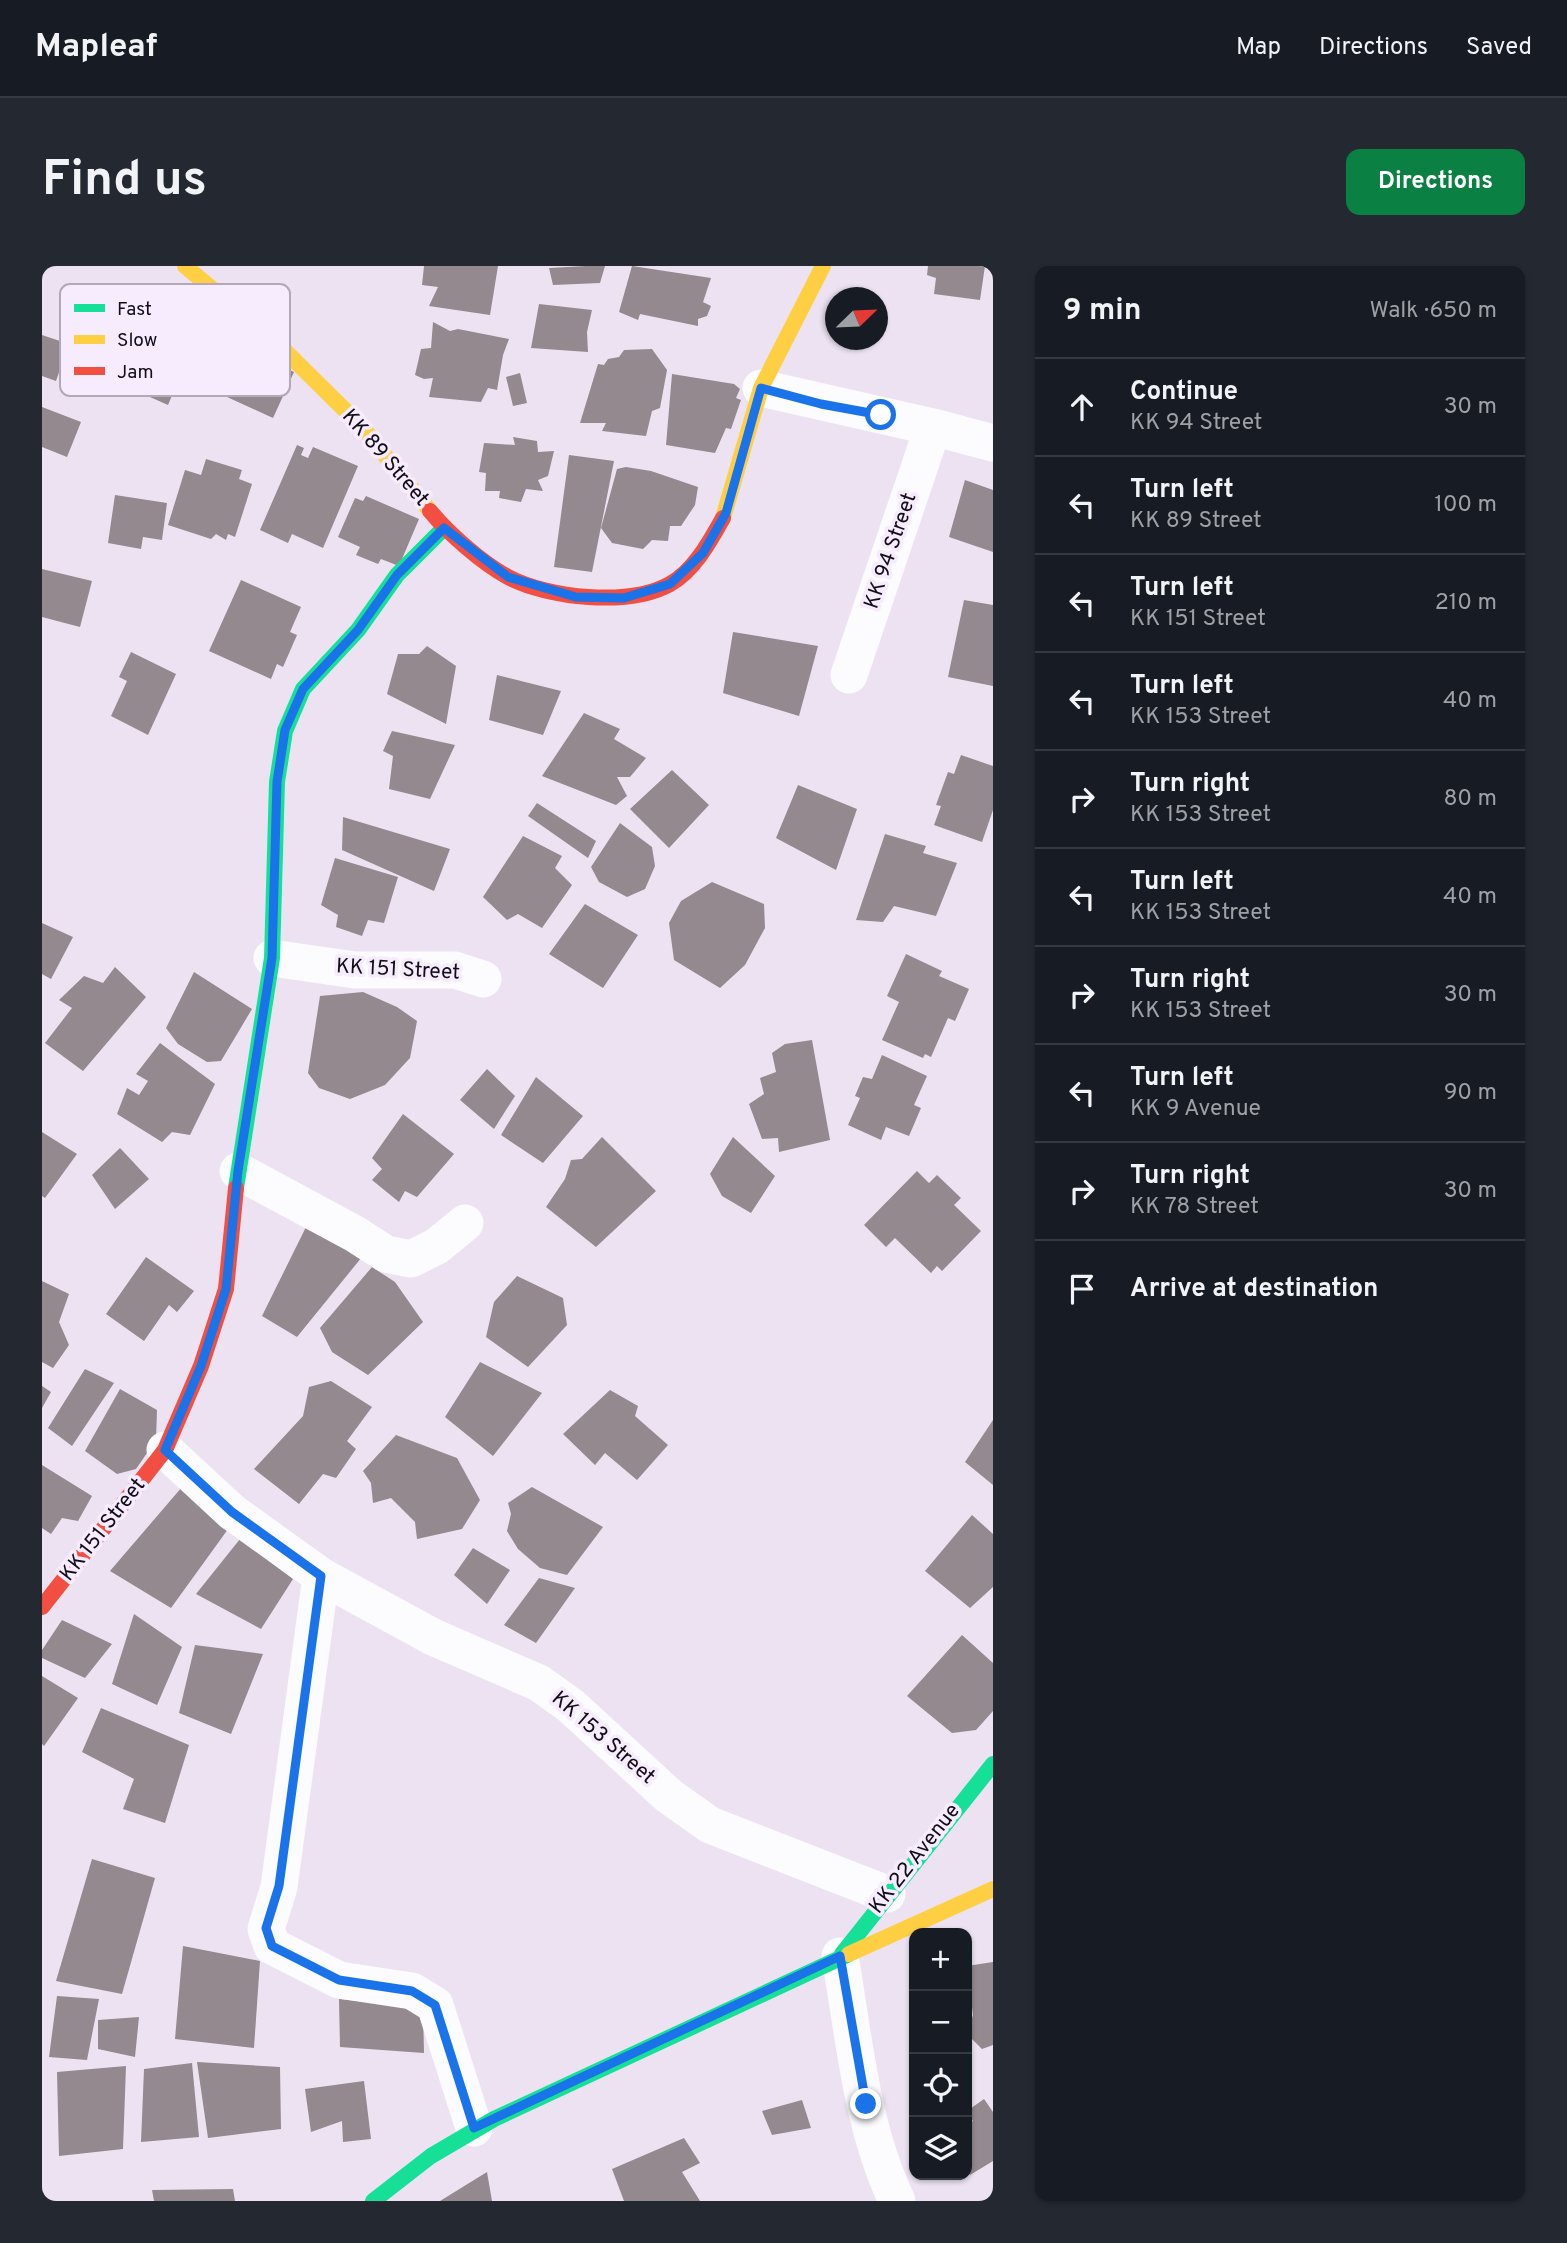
<!DOCTYPE html>
<html lang="en">
<head>
<meta charset="utf-8">
<style>
	:root { --surface:#171b24; --page:#242831; --text:#f1f3f6; --muted:#9ea1a6; --line:#363941; --accent:#0b8043 }
	body { margin:0; font-family:Overpass,sans-serif; background:var(--page); color:var(--text) }
	.controls { position:absolute; right:21px; bottom:21px; display:grid; overflow:hidden; border-radius:14px; box-shadow:0 2px 5px #0004 }
	.controls button { width:63px; height:63px; display:grid; place-items:center; padding:0; border:0; border-bottom:2px solid var(--line); background:var(--surface); color:var(--text); font:35px sans-serif }
	.compass { position:absolute; left:783px; top:21px; width:63px; height:63px; border-radius:50%; background:var(--surface); box-shadow:0 2px 5px #0004; rotate:67deg }
	.stop { position:absolute; width:21px; height:21px; margin:-16px; border:5px solid #1a73e8; border-radius:50%; background:#fff }
	.stop.end { background:#1a73e8; border-color:#fff; box-shadow:0 2px 7px #0008 }
	.list { margin:0; padding:0; list-style:none }
	h2 { display:flex; justify-content:space-between; align-items:center; height:91px; margin:0; padding:0 28px; font-size:30px }
	h2 small { font-size:23px; font-weight:400; color:var(--muted) }
	.list li { display:grid; grid-template-columns:46px 1fr auto; gap:21px; align-items:center; box-sizing:border-box; height:98px; padding:0 28px; border-top:2px solid var(--line) }
	.list b { display:block; font-size:26px; white-space:nowrap }
	.list p { margin:0; font-size:23px; white-space:nowrap; color:var(--muted) }
	.list em { font-size:23px; font-style:normal; color:var(--muted) }
	.icon { flex:none; width:38px; height:38px; fill:none; stroke:currentColor; stroke-width:2; stroke-linecap:round; stroke-linejoin:round }
	.map { position:relative; flex:none; width:951px; height:1935px; overflow:hidden; border-radius:14px }
	header { display:flex; align-items:center; gap:42px; box-sizing:border-box; height:98px; padding:0 35px; background:var(--surface); border-bottom:2px solid var(--line) }
	header strong { font-size:33px }
	nav { display:flex; gap:38px; margin-inline-start:auto; font-size:24px }
	.intro { display:flex; align-items:center; justify-content:space-between; box-sizing:border-box; height:168px; padding:0 42px }
	h1 { margin:0; font-size:49px }
	.button { padding:18px 32px; border-radius:14px; background:var(--accent); color:#fff; font-size:24px; font-weight:700 }
	main { display:flex; gap:42px; padding:0 42px }
	aside { flex:1; background:var(--surface); border-radius:14px; box-shadow:0 2px 5px #0004 }
	.map>svg:first-child { display:block }
	.building { fill:#93898f }
	.lines { fill:none; stroke-linecap:round; stroke-linejoin:round }
	.street { stroke:#fcfbfd; stroke-width:37 }
	.fast { stroke:#16e098; stroke-width:16 }
	.slow { stroke:#ffcf43; stroke-width:16 }
	.jam { stroke:#f24e42; stroke-width:16 }
	.route { stroke:#1a73e8; stroke-width:9 }
	.labels { text-anchor:middle; dominant-baseline:central; stroke-width:7; stroke-linejoin:round; paint-order:stroke }
	.street-label { font-size:21px; fill:#110c15; stroke:#f6ecfd }
	.key { fill:#f6ecfd; stroke:#b1a9b7; stroke-width:2 }
	.key-label { font-size:19px; fill:#110c15 }
</style>
</head>
<body>
<header>
<strong>Mapleaf</strong>
<nav><a>Map</a><a>Directions</a><a>Saved</a></nav>
</header>
<div class="intro"><h1>Find us</h1><a class="button">Directions</a></div>
<main>
<div class="map">
<svg width="951" height="1935" viewBox="0 0 951 1935">
	<rect width="100%" height="100%" fill="#ece2f2"/>
	<path class="building" d="M382,0H456L448,49L387,40L396,21L380,19Z
		M544,0H563L558,17L511,19L507,2Z
		M590,0L669,12L661,36L669,40L665,50L656,53V60L598,48L596,54L577,46Z
		M886,0H943L938,34L892,28L894,12L885,9Z
		M497,38L550,44L545,66L546,86L489,82Z
		M81,50L142,77L137,90L145,94L126,139L38,100L55,61L73,68Z
		M391,56L408,65L416,63L467,73L461,89L455,124L446,122L439,136L387,131L391,112L382,113L373,109L379,83L389,82Z
		M0,69L27,78L14,115L0,110Z
		M610,83L625,104L618,142L610,145L604,170L560,165L564,157H538L556,98L562,99L566,93L577,91L582,84Z
		M206,85L252,106L231,152L185,131Z
		M478,107L485,137L471,140L464,111Z
		M630,108L692,118L698,123L694,132L699,134L689,163L684,162L673,187L624,179Z
		M0,141L39,156L25,191L0,181Z
		M471,171L495,175L496,186L512,185L506,210L496,214L501,225L484,223L479,236L457,232L458,225H443L444,207L437,206L442,177L473,179Z
		M255,179L262,182L259,189L266,192L271,181L316,200L281,282L250,268L246,277L218,264Z
		M527,189L572,195L550,306L512,301Z
		M164,193L200,204L197,213L210,218L193,271L186,268L184,274L174,268L169,273L126,259L143,204L159,209Z
		M584,201L609,205L656,221L653,239L639,260H628L626,275L610,274L601,283L570,277L559,262L575,203Z
		M923,214L951,224V286L907,271Z
		M73,229L125,237L120,274L101,271L99,283L66,277Z
		M324,230L377,253L357,300L339,293L336,298L314,289L318,281L296,271L313,232L321,235Z
		M0,303L50,315L38,361L0,351Z
		M199,314L259,341L248,366L255,369L241,401L235,398L229,413L167,385Z
		M922,334L951,339V420L906,411Z
		M691,366L776,380L757,450L681,427Z
		M385,380L414,400L404,458L345,428L356,388H377Z
		M89,386L134,408L106,469L69,450L85,415L77,411Z
		M455,409L519,425L501,469L447,454Z
		M542,447L578,463L572,473L604,492L588,511H575L585,530L574,539L500,510Z
		M350,465L413,479L388,533L347,523L351,490L341,485Z
		M919,489L951,500V544L940,576L892,559L899,540L894,539L906,506L912,508Z
		M630,504L667,539L627,582L588,543Z
		M756,519L815,543L794,604L734,572Z
		M495,537L554,575L546,592L486,550Z
		M301,551L408,583L392,625L300,584Z
		M578,557L610,581L613,600L603,623L585,631L557,616L549,601Z
		M843,568L884,580L881,587L915,597L894,650L852,640L841,656L814,654Z
		M481,570L520,590L513,602L530,619L500,662L476,648L465,654L441,631Z
		M293,592L356,611L342,657L326,654L320,670L294,661L296,649L279,639Z
		M670,616L722,638L723,662L703,699L678,722L632,694L627,657L639,635Z
		M543,638L596,669L561,722L507,688Z
		M0,657L31,671L9,713L0,708Z
		M864,688L900,705L897,710L927,723L913,755L906,752L889,791L883,788L881,792L840,774L857,736L845,730Z
		M73,701L104,731L41,805L3,777L30,742L17,734L42,710L61,717Z
		M152,706L210,743L179,795L165,796L136,778L124,762Z
		M321,726L355,741L375,755L368,792L343,819L308,833L277,822L266,807L278,730Z
		M770,774L788,874L737,886L736,872L720,873L707,838L722,828L718,812L734,806L730,787L743,778Z
		M118,777L173,818L148,869L130,866L120,876L75,848L85,822L97,829L106,815L94,808Z
		M840,789L885,810L872,839L879,842L867,870L844,861L839,874L806,859L818,832L813,830L821,811L830,813Z
		M445,803L473,830L452,863L418,834Z
		M494,811L541,850L501,897L459,869Z
		M361,848L412,888L375,931L363,925L357,936L330,914L340,903L330,892Z
		M0,866L35,888L3,932L0,930Z
		M560,871L614,925L554,981L504,941L523,913L529,894L540,893Z
		M691,871L733,910L709,947L680,930L668,908Z
		M78,882L107,913L73,943L50,909Z
		M875,905L887,917L895,909L919,932L912,939L939,965L900,1005L895,1000L889,1007L853,972L844,981L822,959Z
		M265,959L324,986L255,1071L220,1050Z
		M104,991L152,1025L135,1046L127,1039L102,1075L64,1048Z
		M330,1001L353,1016L381,1056L326,1109L290,1086L278,1062Z
		M475,1010L521,1032L525,1059L486,1101L444,1071L452,1036Z
		M0,1015L27,1028L17,1056L27,1079L11,1102L0,1096Z
		M438,1096L500,1127L451,1190L403,1151Z
		M43,1103L72,1117L30,1180L6,1162Z
		M289,1115L330,1141L305,1175L314,1183L294,1212L281,1208L257,1238L212,1203L261,1150L267,1121Z
		M0,1120L9,1126L0,1142Z
		M78,1123L115,1144L114,1174L94,1203L75,1208L43,1185Z
		M568,1124L596,1140L593,1150L626,1179L595,1214L563,1187L553,1199L521,1168Z
		M951,1154V1219L923,1196Z
		M354,1169L415,1192L438,1234L420,1263L375,1273L373,1256L349,1232L331,1237L329,1217L321,1205Z
		M0,1199L50,1230L36,1255L20,1252L9,1268L0,1262Z
		M140,1221L189,1259L129,1342L68,1305Z
		M490,1221L561,1261L525,1309L498,1302L476,1283L465,1265L469,1248L466,1237Z
		M930,1249L951,1268V1321L928,1342L883,1305Z
		M198,1273L251,1313L219,1363L154,1328Z
		M431,1282L468,1304L445,1338L412,1309Z
		M497,1312L533,1322L494,1377L462,1359Z
		M92,1348L140,1381L115,1439L70,1418Z
		M20,1354L70,1378L43,1412L0,1392V1384Z
		M920,1369L951,1397V1445L934,1464L910,1467L865,1430Z
		M153,1379L221,1388L189,1468L137,1447Z
		M0,1410L36,1432L2,1480L0,1478Z
		M59,1442L147,1479L123,1557L81,1543L92,1513L40,1486Z
		M50,1593L113,1612L80,1728L14,1715Z
		M141,1680L218,1695L212,1782L133,1773Z
		M951,1696V1779L940,1783L925,1768L931,1749L925,1700Z
		M15,1730L57,1733L45,1794L7,1791Z
		M297,1733L381,1742L382,1787L298,1781Z
		M97,1751L93,1791L56,1783V1754Z
		M155,1796L238,1801L239,1863L166,1872Z
		M150,1797L157,1871L99,1876L102,1803Z
		M84,1800L81,1883L17,1890L15,1806Z
		M322,1815L329,1873L301,1876L300,1855L269,1866L263,1823Z
		M942,1833L951,1846V1895L928,1909L925,1903V1859L931,1855L925,1845Z
		M760,1834L769,1862L730,1869L720,1845Z
		M642,1872L658,1897L640,1906L658,1935H582L570,1903Z
		M445,1906L450,1935H398Z
		M191,1923L193,1935H112L110,1924Z"/>
	<g class="lines">
		<path class="street" d="M719,122L891,161L951,177
			M807,409L891,161
			M230,692L313,704H413L441,713
			M196,905L313,968L344,988L369,993L395,980L423,957
			M123,1184L190,1246L279,1310L237,1621L224,1663L230,1680L297,1714L370,1725L393,1739L432,1862
			M279,1310L391,1371L497,1417L529,1440L627,1530L668,1559L845,1628
			M798,1690C812,1771 819,1860 855,1935"/>
		<path class="fast" d="M194,922L230,692L235,516L243,465L261,423L316,364L355,309L402,262
			M800,1688L951,1498
			M331,1935L389,1890L452,1853L807,1688"/>
		<path class="slow" d="M143,0L239,81L321,162L388,245
			M681,252L719,122L781,0
			M807,1688L951,1623"/>
		<path class="jam" d="M388,245C406,267 440,297 466,311C506,332 587,341 628,318C652,305 668,275 681,252
			M0,1341L123,1184L159,1100L184,1023L194,922"/>
	</g>
	<g class="lines">
		<path class="route" d="M824,1838L798,1690L432,1862L393,1739L370,1725L297,1714L230,1680L224,1662L237,1620L279,1310L190,1246L123,1184L159,1100L184,1023L196,905L230,692L235,516L243,464L261,423L316,364L355,309L402,262L466,311L534,331L582,332L628,318L661,287L684,247L719,122L779,138L839,149"/>
	</g>
	<g class="labels">
		<g class="street-label">
			<text transform="translate(343 192) rotate(49)">KK 89 Street</text>
			<text transform="translate(849 285) rotate(-71)">KK 94 Street</text>
			<text transform="translate(356 704) rotate(3)">KK 151 Street</text>
			<text transform="translate(61 1264) rotate(-52)">KK 151 Street</text>
			<text transform="translate(561 1472) rotate(41)">KK 153 Street</text>
			<text transform="translate(873 1593) rotate(-52)">KK 22 Avenue</text>
		</g>
	</g>
	<rect x="18" y="18" width="230" height="112" rx="10" class="key"/>
	<rect x="32" y="38" width="31" height="8" fill="#16e098"/>
	<rect x="32" y="69" width="31" height="9" fill="#ffcf43"/>
	<rect x="32" y="101" width="31" height="8" fill="#f24e42"/>
	<g class="key-label">
		<text x="75" y="49">Fast</text>
		<text x="75" y="80">Slow</text>
		<text x="75" y="112">Jam</text>
	</g>
</svg>
<div class="controls">
<button>+</button>
<button>−</button>
<button><svg class="icon" aria-label="locate" viewBox="0 0 24 24"><circle cx="12" cy="12" r="6"/><path d="M12 2v4M12 18v4M2 12h4M18 12h4"/></svg></button>
<button><svg class="icon" aria-label="layers" viewBox="0 0 24 24"><path d="M12 4l9 5-9 5-9-5zM3 14l9 5 9-5"/></svg></button>
</div>
<svg class="compass" viewBox="-18 -18 36 36"><path d="M0-13l5 13h-10z" fill="#e53935"/><path d="M0 13l5-13h-10z" fill="#9ea1a6"/></svg>
<div class="stop" style="left:839px;top:149px"></div>
<div class="stop end" style="left:824px;top:1838px"></div>
</div>
<aside>
<h2>9 min<small>Walk · 650 m</small></h2>
<ul class="list">
<li><svg class="icon" aria-label="ahead" viewBox="0 0 24 24"><path d="M12 20V5M6 11l6-6 6 6"/></svg><div><b>Continue</b><p>KK 94 Street</p></div><em>30 m</em></li>
<li><svg class="icon" aria-label="left" viewBox="0 0 24 24"><path d="M17 20v-9H6M10 6l-5 5 5 5"/></svg><div><b>Turn left</b><p>KK 89 Street</p></div><em>100 m</em></li>
<li><svg class="icon" aria-label="left" viewBox="0 0 24 24"><path d="M17 20v-9H6M10 6l-5 5 5 5"/></svg><div><b>Turn left</b><p>KK 151 Street</p></div><em>210 m</em></li>
<li><svg class="icon" aria-label="left" viewBox="0 0 24 24"><path d="M17 20v-9H6M10 6l-5 5 5 5"/></svg><div><b>Turn left</b><p>KK 153 Street</p></div><em>40 m</em></li>
<li><svg class="icon" aria-label="right" viewBox="0 0 24 24"><path d="M7 20v-9h11M14 6l5 5-5 5"/></svg><div><b>Turn right</b><p>KK 153 Street</p></div><em>80 m</em></li>
<li><svg class="icon" aria-label="left" viewBox="0 0 24 24"><path d="M17 20v-9H6M10 6l-5 5 5 5"/></svg><div><b>Turn left</b><p>KK 153 Street</p></div><em>40 m</em></li>
<li><svg class="icon" aria-label="right" viewBox="0 0 24 24"><path d="M7 20v-9h11M14 6l5 5-5 5"/></svg><div><b>Turn right</b><p>KK 153 Street</p></div><em>30 m</em></li>
<li><svg class="icon" aria-label="left" viewBox="0 0 24 24"><path d="M17 20v-9H6M10 6l-5 5 5 5"/></svg><div><b>Turn left</b><p>KK 9 Avenue</p></div><em>90 m</em></li>
<li><svg class="icon" aria-label="right" viewBox="0 0 24 24"><path d="M7 20v-9h11M14 6l5 5-5 5"/></svg><div><b>Turn right</b><p>KK 78 Street</p></div><em>30 m</em></li>
<li><svg class="icon" aria-label="arrive" viewBox="0 0 24 24"><path d="M6 21V4h12l-3 4 3 4H6"/></svg><div><b>Arrive at destination</b></div></li>
</ul>
</aside>
</main>
</body>
</html>
